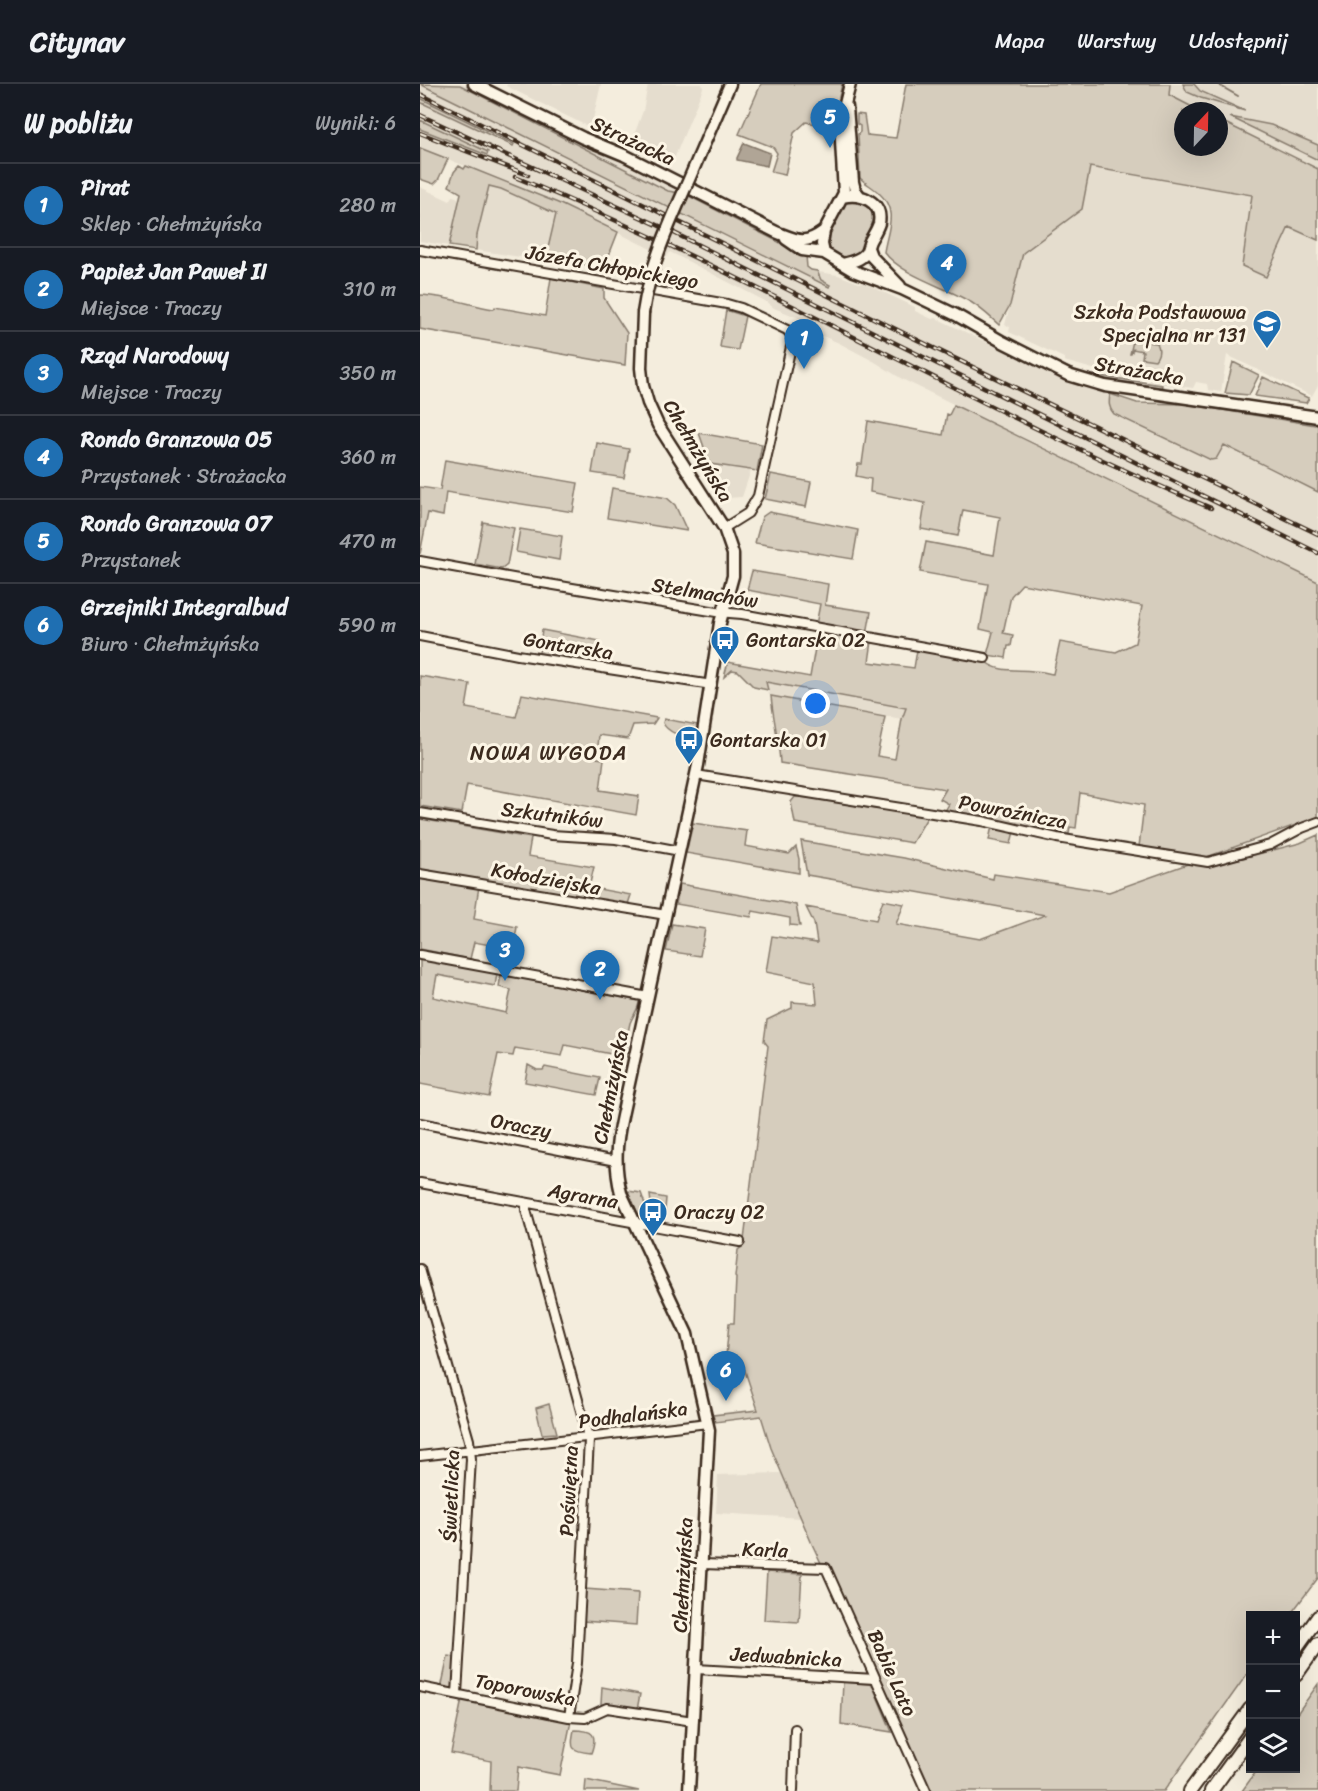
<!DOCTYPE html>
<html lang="pl">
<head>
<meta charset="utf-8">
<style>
	:root { --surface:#171b24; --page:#242831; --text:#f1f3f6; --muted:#9ea1a6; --line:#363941; --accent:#1f6fb2 }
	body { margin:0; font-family:Sriracha,sans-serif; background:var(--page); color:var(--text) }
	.controls { position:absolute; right:18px; bottom:18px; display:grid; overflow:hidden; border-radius:0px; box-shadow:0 6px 24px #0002 }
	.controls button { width:54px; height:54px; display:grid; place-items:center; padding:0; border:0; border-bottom:2px solid var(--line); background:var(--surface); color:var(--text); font:30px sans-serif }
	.compass { position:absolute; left:754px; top:18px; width:54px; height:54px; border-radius:50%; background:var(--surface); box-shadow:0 6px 24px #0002; rotate:22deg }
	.you { position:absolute; left:396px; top:620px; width:21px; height:21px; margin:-15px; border:4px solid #fff; border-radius:50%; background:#1a73e8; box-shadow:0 0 0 9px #1a73e833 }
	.badge { display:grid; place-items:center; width:39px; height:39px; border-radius:50%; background:var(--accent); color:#fff; font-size:20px; font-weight:700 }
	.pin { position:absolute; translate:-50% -50px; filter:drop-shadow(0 2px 3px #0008) }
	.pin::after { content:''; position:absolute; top:32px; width:21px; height:18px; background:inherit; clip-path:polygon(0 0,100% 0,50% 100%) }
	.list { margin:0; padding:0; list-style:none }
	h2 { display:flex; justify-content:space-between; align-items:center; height:78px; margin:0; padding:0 24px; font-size:26px }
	h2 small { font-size:20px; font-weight:400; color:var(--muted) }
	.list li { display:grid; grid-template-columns:39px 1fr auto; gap:18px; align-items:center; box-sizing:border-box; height:84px; padding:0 24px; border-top:2px solid var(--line) }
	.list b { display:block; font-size:22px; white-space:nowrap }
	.list p { margin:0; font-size:20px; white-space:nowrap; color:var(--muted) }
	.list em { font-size:20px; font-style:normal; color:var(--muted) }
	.icon { flex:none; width:33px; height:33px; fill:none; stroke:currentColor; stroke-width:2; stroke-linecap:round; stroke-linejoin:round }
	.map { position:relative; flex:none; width:898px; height:1707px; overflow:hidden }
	header { display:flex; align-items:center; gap:36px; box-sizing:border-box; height:84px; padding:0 30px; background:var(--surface); border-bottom:2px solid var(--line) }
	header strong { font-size:28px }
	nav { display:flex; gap:33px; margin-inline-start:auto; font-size:21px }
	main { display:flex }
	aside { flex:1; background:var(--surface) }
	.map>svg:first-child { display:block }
	.built { fill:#e5ddce }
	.green { fill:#d6cdbd; stroke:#887c6e; stroke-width:1.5 }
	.water { fill:#b0a596; stroke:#817466; stroke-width:1.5 }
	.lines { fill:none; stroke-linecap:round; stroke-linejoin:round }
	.stream { stroke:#817466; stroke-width:2 }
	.street-casing { stroke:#3b2a1e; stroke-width:12 }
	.secondary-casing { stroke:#3b2a1e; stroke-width:15 }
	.primary-casing { stroke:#3b2a1e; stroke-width:16 }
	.street { stroke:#fcf5e5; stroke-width:8 }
	.secondary { stroke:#fcf5e5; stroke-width:10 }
	.primary { stroke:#fcf5e5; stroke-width:12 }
	.rail-casing { stroke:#3b2a1e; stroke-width:4.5 }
	.rail { stroke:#fcf5e5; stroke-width:2; stroke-dasharray:7; stroke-linecap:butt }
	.secondary-bridge-casing { stroke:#3b2a1e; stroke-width:15; stroke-linecap:butt }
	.secondary-bridge { stroke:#fcf5e5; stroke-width:10 }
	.labels { text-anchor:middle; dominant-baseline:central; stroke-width:6; stroke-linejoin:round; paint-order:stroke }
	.street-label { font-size:20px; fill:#3b2a1e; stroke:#fcf5e5 }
	.poi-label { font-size:20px; fill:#3b2a1e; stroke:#fcf5e5; text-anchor:start }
	.neighbourhood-label { font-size:21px; letter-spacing:1.5px; fill:#3b2a1e; stroke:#fcf5e5 }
</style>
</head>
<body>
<header>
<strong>Citynav</strong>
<nav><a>Mapa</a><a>Warstwy</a><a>Udostępnij</a></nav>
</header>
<main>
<aside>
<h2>W pobliżu<small>Wyniki: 6</small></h2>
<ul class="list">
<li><span class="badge">1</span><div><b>Pirat</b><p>Sklep · Chełmżyńska</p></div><em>280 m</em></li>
<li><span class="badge">2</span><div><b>Papież Jan Paweł II</b><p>Miejsce · Traczy</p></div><em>310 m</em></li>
<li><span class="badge">3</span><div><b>Rząd Narodowy</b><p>Miejsce · Traczy</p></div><em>350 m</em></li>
<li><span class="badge">4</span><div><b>Rondo Granzowa 05</b><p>Przystanek · Strażacka</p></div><em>360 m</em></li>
<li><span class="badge">5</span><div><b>Rondo Granzowa 07</b><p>Przystanek</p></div><em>470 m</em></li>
<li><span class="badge">6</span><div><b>Grzejniki Integralbud</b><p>Biuro · Chełmżyńska</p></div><em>590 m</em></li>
</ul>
</aside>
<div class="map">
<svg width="898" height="1707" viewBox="0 0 898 1707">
	<rect width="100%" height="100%" fill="#f4eddd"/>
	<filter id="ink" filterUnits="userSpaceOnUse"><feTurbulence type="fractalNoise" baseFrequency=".0167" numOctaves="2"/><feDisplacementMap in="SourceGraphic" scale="12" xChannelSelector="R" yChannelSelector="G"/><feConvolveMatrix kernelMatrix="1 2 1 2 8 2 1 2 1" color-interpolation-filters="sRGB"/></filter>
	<g filter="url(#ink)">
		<path class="built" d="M0,0H44L356,156L382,181L396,191L398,188L418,191L439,199H444L495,223V227L512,235L516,234L649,298L717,319L898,408V498L482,295L455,278L419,259L384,244V236L354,224L345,217L250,168L247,173L138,119L0,64Z
			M87,0H181L171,44L86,2Z
			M228,0H282L283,4L254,75L244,71L210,62L223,27Z
			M719,0H898V91L799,41V27H772Z
			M670,83L832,111L822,181L846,192L869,142L898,156V301L892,312L807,271L801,308L788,306L787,300L776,298L773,304L706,294L644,277V274L589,248L590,243L585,241L603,169L662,125Z
			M69,102L81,105L136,130L125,177L56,166L57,151Z
			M0,103L30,117L33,112L41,115L29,162L0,157Z
			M294,380L331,386L322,413L307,414Z
			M346,598L386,605L487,624L482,635L351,612L349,611Z
			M361,1389L381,1434L296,1429L298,1391Z"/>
		<path class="green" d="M0,0L40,1L248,107L265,110L386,172L387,183L391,186L397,187L401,196L410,201L409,203Z
			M341,0H422L415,32L414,33L404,31L401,41L386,38L374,49L365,91L351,88L357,69L353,63L319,50Z
			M486,0H750L749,11L780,27H763V63H799V36L898,85V156L869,143L846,193L822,182L832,111L670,83L662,125L603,169L590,221L579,241C568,231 558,221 545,215C520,201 482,191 464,168C467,147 479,127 459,109C453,103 446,100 440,94L438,50L440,48V42L437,40V30L444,31L447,51L476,54Z
			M763,0H774L780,7L825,27L781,14L767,8Z
			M0,14L94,60L93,62L0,18Z
			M810,33L851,41L898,61V76Z
			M0,36L68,68L67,71L0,45Z
			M0,64L28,75L18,96L14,100L0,95Z
			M39,82L44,85L46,82L138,119L198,148L184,184L135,175L134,178L125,177L136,130L81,105L69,102L57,151L56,166L29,162L41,109L29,102L34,88Z
			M426,117C433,117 439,117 445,121C464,134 440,151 443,168L428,174H424L415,171L406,162L408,150Z
			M131,194L184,205V214L207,249L205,281L0,245V211C26,212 50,221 74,225L75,223L125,232Z
			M306,226L325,232L318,266L300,263Z
			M713,257L737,259C740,265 739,271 735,276L722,274L723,267L713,265L711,270H710Z
			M626,274L660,289L742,301L741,306L696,300L665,293L628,276Z
			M813,278L839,291L829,311L805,309Z
			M843,293L888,314H889L886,319L835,312Z
			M690,310L717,319L765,320L895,341L898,337V408L804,361L796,375L791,376L694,330C688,323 689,318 690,310Z
			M534,321L898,498V733L784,774L719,763L724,721L660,709L656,744L650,743L649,750L525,727L529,720L520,715L526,705L360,679C359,656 353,634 351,612L465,633L457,672L475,675L482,635L486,624L346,598L348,606L334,603L318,587L312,586L304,593L308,578L390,593L398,547L452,557L449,578L494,584L497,566L566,578C579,589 598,585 613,587C620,587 627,589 633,590L640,558L696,568L715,559L722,522L602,500L591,512L583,549L593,551L591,562H588L586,574L567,571L573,548L560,545L568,500L500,488L506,458L574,471L580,433L543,426L538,452L501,445L505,419L450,408L451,395L436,392L438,380H442L448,337L523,351L527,330L529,331Z
			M279,349L342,360L337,387L290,380Z
			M177,359L209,365L204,394L172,389Z
			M25,376L158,399L153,428L26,408L23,432L8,429L0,470V403L20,406Z
			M351,390L391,398L386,423L345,415Z
			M192,404L247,414L255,421L267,447L187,434Z
			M349,428L438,446L433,475L335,459L342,433Z
			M63,438L94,444L87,481L82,485L55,480Z
			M100,445L142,452L139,476L96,468Z
			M332,487L408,500L405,521L451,528L447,550L396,541L400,520L327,506Z
			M122,546L180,557L177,579L119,569Z
			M0,592L50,600L46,624L96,633L102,610L237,634L233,640L213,641L208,655L179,651L177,674L184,675L180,706L219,712L216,731L47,701L42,729L0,722Z
			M244,635L278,641L273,654C263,654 247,648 243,639Z
			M375,713L395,714L449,724L508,732L492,759L375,739L371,718Z
			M0,735L111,754L108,772L174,783L170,799L163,797L162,802L211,811L207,823L0,788Z
			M273,739L327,747L325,762L369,770L376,763L379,775V789L266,769Z
			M572,742L594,747L591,760L569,756Z
			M898,751V1494L870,1531L830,1532V1586L744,1707H509L392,1460L351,1364L341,1332L295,1338L293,1331L338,1326L321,1275L309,1279L306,1272L309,1239H314L316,1194L315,1193L318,1166L322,1163L324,1156L348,962L344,957L347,936L372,924V918L397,920L395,898L346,888L352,852L397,859L394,839L386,823L456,836L463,816L484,820L476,840L560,855L625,831L491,807L469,805L387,791L381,757L484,774L573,795L574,790L689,808L773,778L786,781L823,774L880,759Z
			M0,792L59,802L54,835L97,843L93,865L54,858L50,875L0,865Z
			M260,800L376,821L380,842L370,841V834L333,827L331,833L256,820Z
			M252,840L285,845L280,872L246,867Z
			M0,875L77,889L75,902L17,891L13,913L86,929L91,906L79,903L81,890L219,917C219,925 213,931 210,939C208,947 206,964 207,973L145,961L142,972L95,964L93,972L78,970L69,1013L0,1000Z
			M108,981L117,986H123L125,983L180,994L176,1011L105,998Z
			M208,1107L221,1109L226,1123V1135L219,1133Z
			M230,1111L246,1114L244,1138L233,1136Z
			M129,1320L137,1349L122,1350L116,1324Z
			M347,1488L382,1490L379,1538L344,1536Z
			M165,1505L218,1509L216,1541L163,1537Z
			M28,1572L35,1573L33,1607L21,1605Z
			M423,1598L451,1600L454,1605L472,1648L421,1640Z
			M898,1600V1707H822L838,1685L876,1684V1631Z
			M182,1603L220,1610L217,1626L181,1620Z
			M42,1615L151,1637L140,1691L98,1683L96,1707H70L71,1677L31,1669Z
			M154,1646C173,1646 178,1650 171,1669C151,1667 150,1665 154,1646Z
			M166,1696L219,1707H165Z"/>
		<path class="water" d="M324,59L350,69L347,82L317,76V74Z"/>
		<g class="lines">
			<path class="stream" d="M797,0L818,12"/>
			<g class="street-casing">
				<path id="street" d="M0,166L307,220L321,224L367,246L371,251L372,258L338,412L328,429L304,444
					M0,477L104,496L297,528L322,530L565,574
					M0,552L98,571L292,601
					M276,691L562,737L637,754L788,778L850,761L882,744L898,738
					M0,729L132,751L196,755L260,767
					M0,790L246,831
					M0,871L228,913
					M0,1039L196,1077
					M0,1099L320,1158
					M106,1119V1126L169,1356L157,1579L149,1633
					M0,1185L49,1356L51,1375L37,1610
					M0,1372L288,1339
					M282,1480L406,1484L506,1707
					M276,1585L455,1595
					M0,1603L149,1633L165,1634L187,1624L273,1637
					M373,1707L375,1645"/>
			</g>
			<g class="secondary-casing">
				<path id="secondary" d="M54,0L163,54L204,71L356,148C377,156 384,162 404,147
					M430,0L420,40L424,109L404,147L402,160L404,169L434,187L482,205L536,231L583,258L648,291L685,302L898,333
					M427,23L433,98L435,106L439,111
					M279,72L310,0
					M423,113C440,109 463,117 459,139C457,146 453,151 450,157C448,161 448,166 445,170C440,176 431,178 423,180
					M366,155L382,166L404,169
					M448,164L451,172L480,202
					M223,229L221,284L223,302L228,319L238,341L304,444L313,470V492L300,539L278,681L202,1032C196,1059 194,1082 201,1109L267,1250L289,1346L269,1707"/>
			</g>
			<g class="primary-casing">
				<path id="primary" d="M876,1564L898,1533
					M876,1591L898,1560
					M770,1707L830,1625
					M791,1707L830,1653"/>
			</g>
			<use href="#street" class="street"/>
			<use href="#secondary" class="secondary"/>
			<use href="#primary" class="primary"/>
			<g class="rail-casing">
				<path id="rail" d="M0,10L526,270L898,450
					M0,31L244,144L898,469
					M0,49L108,91
					M95,93C333,190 554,325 791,424"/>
			</g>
			<use href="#rail" class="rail"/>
			<g class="secondary-bridge-casing">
				<path id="secondary-bridge" d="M223,229C231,173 258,123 279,72"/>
			</g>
			<use href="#secondary-bridge" class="secondary-bridge"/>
		</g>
	</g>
	<defs>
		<g id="school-pin" transform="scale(1.5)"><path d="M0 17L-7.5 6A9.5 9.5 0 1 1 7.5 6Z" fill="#1f6fb2" stroke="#fcf5e5"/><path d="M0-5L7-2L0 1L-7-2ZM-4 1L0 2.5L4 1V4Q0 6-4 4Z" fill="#fff"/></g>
		<g id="bus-pin" transform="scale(1.5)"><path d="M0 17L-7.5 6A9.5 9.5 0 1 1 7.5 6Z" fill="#1f6fb2" stroke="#fcf5e5"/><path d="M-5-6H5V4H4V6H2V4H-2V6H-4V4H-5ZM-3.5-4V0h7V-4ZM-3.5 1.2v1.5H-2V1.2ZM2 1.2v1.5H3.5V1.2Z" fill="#fff"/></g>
	</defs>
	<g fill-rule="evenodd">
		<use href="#school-pin" x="847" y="240"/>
		<use href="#bus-pin" x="305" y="556"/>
		<use href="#bus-pin" x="269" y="656"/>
		<use href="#bus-pin" x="233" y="1128"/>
	</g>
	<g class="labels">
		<g class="street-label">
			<text transform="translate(213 57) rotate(25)">Strażacka</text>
			<text transform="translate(192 183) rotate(10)">Józefa Chłopickiego</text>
			<text transform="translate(719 287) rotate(10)">Strażacka</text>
			<text transform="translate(278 367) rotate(59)">Chełmżyńska</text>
			<text transform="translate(285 509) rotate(9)">Stelmachów</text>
			<text transform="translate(148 562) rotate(9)">Gontarska</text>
			<text transform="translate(593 728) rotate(11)">Powroźnicza</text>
			<text transform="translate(132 731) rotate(7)">Szkutników</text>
			<text transform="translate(126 795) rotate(10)">Kołodziejska</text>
			<text transform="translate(191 1003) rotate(-79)">Chełmżyńska</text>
			<text transform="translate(101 1042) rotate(11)">Oraczy</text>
			<text transform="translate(163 1112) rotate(10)">Agrarna</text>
			<text transform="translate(213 1331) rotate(-7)">Podhalańska</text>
			<text transform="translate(149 1407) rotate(-87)">Poświętna</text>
			<text transform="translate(31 1412) rotate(-88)">Świetlicka</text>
			<text transform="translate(345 1466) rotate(2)">Karla</text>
			<text transform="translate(263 1491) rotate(-87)">Chełmżyńska</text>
			<text transform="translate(366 1573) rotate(3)">Jedwabnicka</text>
			<text transform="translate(472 1589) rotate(66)">Babie Lato</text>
			<text transform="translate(105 1606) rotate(11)">Toporowska</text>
		</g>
		<g class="poi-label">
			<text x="826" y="228" text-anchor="end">Szkoła Podstawowa<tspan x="826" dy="23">Specjalna nr 131</tspan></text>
			<text x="326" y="556">Gontarska 02</text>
			<text x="290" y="656">Gontarska 01</text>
			<text x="254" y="1128">Oraczy 02</text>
		</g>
		<g class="neighbourhood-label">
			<text x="129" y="669">NOWA WYGODA</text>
		</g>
	</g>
</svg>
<div class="controls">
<button>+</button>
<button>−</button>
<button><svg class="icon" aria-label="layers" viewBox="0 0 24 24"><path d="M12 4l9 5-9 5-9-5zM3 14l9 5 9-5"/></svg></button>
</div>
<svg class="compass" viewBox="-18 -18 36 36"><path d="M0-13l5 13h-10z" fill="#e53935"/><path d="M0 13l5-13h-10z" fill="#9ea1a6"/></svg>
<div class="you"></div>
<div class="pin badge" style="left:384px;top:285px">1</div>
<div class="pin badge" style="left:180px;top:916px">2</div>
<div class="pin badge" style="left:85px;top:897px">3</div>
<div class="pin badge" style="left:527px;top:210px">4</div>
<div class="pin badge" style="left:410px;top:64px">5</div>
<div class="pin badge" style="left:306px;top:1317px">6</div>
</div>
</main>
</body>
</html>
